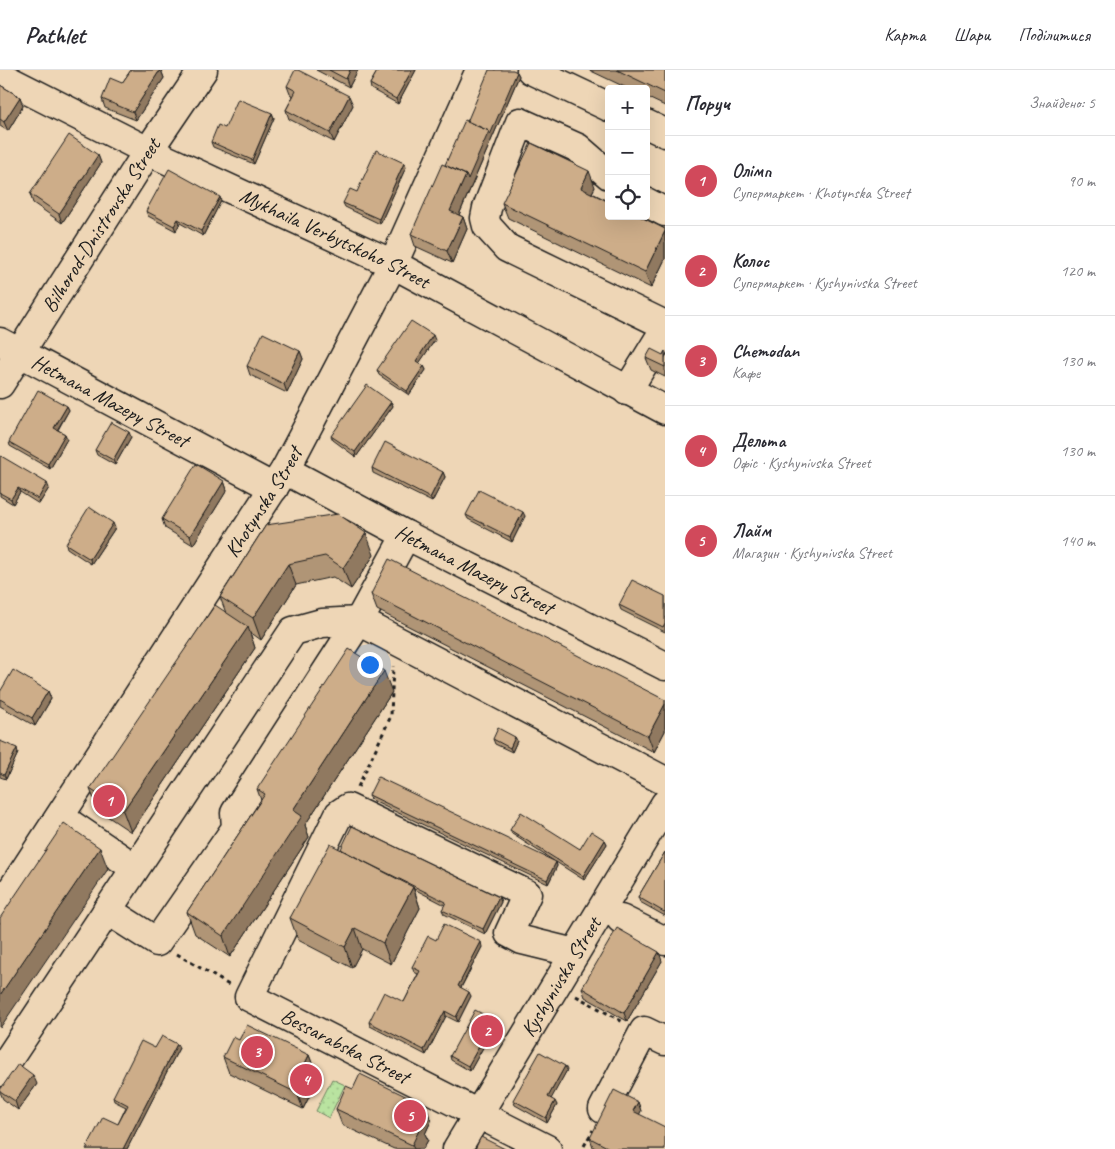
<!DOCTYPE html>
<html lang="uk">
<head>
<meta charset="utf-8">
<style>
	:root { --surface:#fff; --page:#f2f2f3; --text:#2b2b33; --muted:#7c7c81; --line:#e1e1e2; --accent:#d1495b }
	body { margin:0; font-family:Caveat,sans-serif; background:var(--page); color:var(--text) }
	.controls { position:absolute; right:15px; top:15px; display:grid; overflow:hidden; border-radius:5px; box-shadow:0 5px 20px #0002 }
	.controls button { width:45px; height:45px; display:grid; place-items:center; padding:0; border:0; border-bottom:1px solid var(--line); background:var(--surface); color:var(--text); font:25px sans-serif }
	.you { position:absolute; left:369px; top:594px; width:18px; height:18px; margin:-12px; border:4px solid #fff; border-radius:50%; background:#1a73e8; box-shadow:0 0 0 8px #1a73e833 }
	.badge { display:grid; place-items:center; width:32px; height:32px; border-radius:50%; background:var(--accent); color:#fff; font-size:16px; font-weight:700 }
	.pin { position:absolute; translate:-50% -50%; border:2px solid #fff; box-shadow:0 1px 5px #0006 }
	.list { margin:0; padding:0; list-style:none }
	h2 { display:flex; justify-content:space-between; align-items:center; height:65px; margin:0; padding:0 20px; font-size:21px }
	h2 small { font-size:16px; font-weight:400; color:var(--muted) }
	.list li { display:grid; grid-template-columns:32px 1fr auto; gap:15px; align-items:center; box-sizing:border-box; height:90px; padding:0 20px; border-top:1px solid var(--line) }
	.list b { display:block; font-size:19px; white-space:nowrap }
	.list p { margin:0; font-size:16px; white-space:nowrap; color:var(--muted) }
	.list em { font-size:16px; font-style:normal; color:var(--muted) }
	.icon { flex:none; width:28px; height:28px; fill:none; stroke:currentColor; stroke-width:2; stroke-linecap:round; stroke-linejoin:round }
	.map { position:relative; flex:none; width:665px; height:1079px; overflow:hidden }
	header { display:flex; align-items:center; gap:30px; box-sizing:border-box; height:70px; padding:0 25px; background:var(--surface); border-bottom:1px solid var(--line) }
	header strong { font-size:24px }
	nav { display:flex; gap:28px; margin-inline-start:auto; font-size:18px }
	main { display:flex }
	aside { flex:1; background:var(--surface) }
	.map>svg:first-child { display:block }
	.park { fill:url(#park-dots); stroke:#6a805e }
	.lines { fill:none; stroke-linecap:round; stroke-linejoin:round }
	.minor-casing { stroke:#1c1c1c; stroke-width:31 }
	.major-casing { stroke:#1c1c1c; stroke-width:31 }
	.path { stroke:#1c1c1c; stroke-width:3; stroke-dasharray:4 4; stroke-linecap:butt }
	.minor { stroke:#eed6b6; stroke-width:28 }
	.major { stroke:#eed6b6; stroke-width:28 }
	.wall { fill:#b09576; stroke:#1c1c1c }
	.shaded-wall { fill:#907960; stroke:#1c1c1c }
	.building { fill:#cdad89; stroke:#1c1c1c }
	.labels { text-anchor:middle; dominant-baseline:central; stroke-width:4.5; stroke-linejoin:round; paint-order:stroke }
	.street-label { font-size:21px; fill:#1c1c1c; stroke:#eed6b6 }
</style>
</head>
<body>
<header>
<strong>Pathlet</strong>
<nav><a>Карта</a><a>Шари</a><a>Поділитися</a></nav>
</header>
<main>
<div class="map">
<svg width="665" height="1079" viewBox="0 0 665 1079">
	<defs>
		<pattern id="park-dots" width="8" height="8" patternUnits="userSpaceOnUse" patternTransform="scale(1.25)"><rect width="8" height="8" fill="#b9e3a0"/><path d="M2 2h.1M6 6h.1" fill="none" stroke="#9ec289" stroke-width="1.8" stroke-linecap="round"/></pattern>
	</defs>
	<rect width="100%" height="100%" fill="#eed6b6"/>
	<filter id="ink" filterUnits="userSpaceOnUse"><feTurbulence type="fractalNoise" baseFrequency=".02" numOctaves="2"/><feDisplacementMap in="SourceGraphic" scale="10" xChannelSelector="R" yChannelSelector="G"/><feConvolveMatrix kernelMatrix="1 2 1 2 8 2 1 2 1" color-interpolation-filters="sRGB"/></filter>
	<g filter="url(#ink)">
		<path class="park" d="M332,1009L345,1015L329,1048L316,1041Z"/>
		<g class="lines">
			<g class="minor-casing">
				<g id="minor">
					<path d="M531,0L609,37"/>
					<path id="s1" d="M0,6L148,81L393,194L665,340"/>
					<path d="M646,54L665,63"/>
					<path d="M609,105L578,78L520,52L487,138L485,148L487,156L507,178L665,255"/>
					<path d="M646,132L665,142"/>
					<path id="s2" d="M0,272L274,418"/>
					<path d="M627,321L665,259"/>
					<path id="s3" d="M285,400L406,465L665,596"/>
					<path d="M60,747L135,798"/>
					<path id="s4" d="M0,838L285,400L393,194L480,0"/>
					<path d="M107,840L157,872L236,758L235,743L359,551L406,465"/>
					<path d="M621,849L665,871"/>
					<path d="M0,1002L293,561L322,553L359,551L665,711"/>
					<path d="M603,1039L644,961L665,971"/>
					<path id="s5" d="M457,1079L665,734"/>
					<path d="M547,1079L249,927L339,744L348,738L527,824L509,863L522,870L575,883"/>
				</g>
			</g>
			<g class="major-casing">
				<g id="major">
					<path id="s6" d="M0,314L148,81L203,0"/>
				</g>
			</g>
			<path class="path" d="M358,717L391,646L393,596
				M177,884L229,915
				M576,926L623,952
				M584,1076L593,1060"/>
			<use href="#minor" class="minor"/>
			<use href="#major" class="major"/>
		</g>
		<path class="wall" d="M131,0H161L164,8L136,50L105,38L102,29L122,13Z
			M316,0H358L349,17Z
			M378,0H416L398,34L371,19L370,14Z
			M589,0H665V36L646,27V19H629Z
			M517,2L519,6L459,145L463,147L467,159L452,193L415,176L411,164L467,52Z
			M0,15L20,27L23,36L8,61L0,56Z
			M287,16L353,35L334,72L289,49L286,40L293,26L290,24Z
			M272,43L274,48L254,94L213,77L211,72Z
			M98,85L101,93L62,153L33,133L30,124Z
			M406,97L380,154L345,137L343,133L357,122Z
			M595,117L592,123L665,159V189L651,218L508,148L502,133Z
			M221,131L203,166L180,153L176,161L148,146L146,141Z
			M435,270L419,293L424,296L426,300L409,325L379,305L377,300Z
			M300,281L303,289L287,323L250,305L247,296Z
			M665,281V307L651,300L646,288L663,285Z
			M391,332L393,336L356,387L333,370L331,366Z
			M67,336L69,340L58,360L65,364L67,369L50,399L10,376L9,372Z
			M131,367L115,395L97,385L95,380Z
			M0,387L49,418L39,434L20,422L13,434L0,426Z
			M372,398L443,402L445,407L432,432L373,403Z
			M224,411L227,420L193,475L165,458L162,449Z
			M466,445L525,446L512,472L468,449Z
			M266,455L374,485L351,519L333,507L296,515L261,570L250,562L255,578L131,762L98,740L90,719L226,543L220,527Z
			M115,458L91,494L67,478L66,474Z
			M371,524L665,630V661L654,682L377,540Z
			M665,526V562L621,540L619,535Z
			M48,621L51,629L35,656L0,636V622Z
			M392,622L305,755L309,767L230,887L195,864L187,842L261,730L257,719Z
			M515,667L517,671L512,682L495,674L493,669Z
			M0,671L18,683L6,709L0,707Z
			M369,725L554,791L512,764L510,760L580,779L605,770L607,774L584,810L556,792L557,796L548,814L371,730Z
			M341,779L499,827L501,832L485,864L444,844L442,840L445,835L414,819L420,838L391,894L362,879L352,898L298,870L290,848Z
			M665,782V846L640,832L638,827Z
			M436,870L482,877L461,918L471,926L458,952L446,946L426,985L370,956L369,952L404,932L418,904L414,902L412,897Z
			M662,891L627,951L585,927L582,918Z
			M494,950L496,954L470,1001L451,990L450,986Z
			M239,970L309,985L315,1001L310,1012L313,1019L303,1039L229,1003L223,987Z
			M177,974L179,978L127,1079H86L118,1054L126,1037L114,1031L113,1027L155,978Z
			M567,1000L551,1028L557,1035L547,1053L515,1035L513,1030Z
			M37,1014L18,1040L3,1029L0,1022V1020Z
			M353,1019L431,1051L425,1064L428,1070L423,1079H394L342,1055L336,1039Z
			M638,1032L641,1041L639,1044L665,1079H597L593,1077L590,1068Z"/>
		<path class="shaded-wall" d="M160,0H161L164,8L136,50L133,42Z
			M350,0H358L349,17L346,9Z
			M412,0H416L398,34L396,29Z
			M517,2L519,6L455,154L450,141L466,105Z
			M349,26L353,35L334,72L330,63Z
			M20,27L23,36L8,61L4,52Z
			M272,43L274,48L254,94L252,90Z
			M98,85L101,93L62,153L59,144Z
			M404,93L406,97L380,154L379,149Z
			M589,101L595,117L586,134L581,118Z
			M220,127L221,131L203,166L201,161Z
			M463,147L467,159L452,193L447,181Z
			M178,149L180,153L176,161L174,156Z
			M665,161V189L651,218L645,202Z
			M433,265L435,270L418,295L416,291Z
			M300,281L303,289L287,323L284,314Z
			M424,296L426,300L409,325L407,321Z
			M391,332L393,336L356,387L355,382Z
			M67,336L69,340L56,362L54,358Z
			M129,362L131,367L115,395L113,390Z
			M65,364L67,369L50,399L48,394Z
			M443,402L445,407L432,432L430,428Z
			M224,411L227,420L193,475L190,466Z
			M47,413L49,418L39,434L38,429Z
			M18,418L20,422L13,434L11,429Z
			M523,442L525,446L512,472L510,467Z
			M113,453L115,458L91,494L90,489Z
			M366,463L374,485L351,519L343,498Z
			M288,494L296,515L261,570L253,548Z
			M248,557L255,578L131,762L123,741Z
			M384,601L392,622L305,755L309,767L230,887L223,866L293,740Z
			M48,621L51,629L35,656L32,648Z
			M665,634V661L654,682L648,666Z
			M515,667L517,671L512,682L510,678Z
			M17,678L18,683L6,709L4,705Z
			M605,770L607,774L584,810L583,806Z
			M100,778L108,799L0,958V925Z
			M556,792L557,796L548,814L547,810Z
			M413,817L420,838L391,894L383,873Z
			M499,827L501,832L485,864L483,859Z
			M355,858L362,879L352,898L345,877Z
			M481,872L482,877L459,921L458,916Z
			M659,882L662,891L627,951L624,943Z
			M469,922L471,926L458,952L456,947Z
			M445,941L446,946L426,985L424,980Z
			M494,950L496,954L470,1001L468,996Z
			M177,974L179,978L127,1079H123Z
			M309,985L315,1001L310,1012L313,1019L303,1039L297,1023L302,1000Z
			M565,996L567,1000L550,1031L548,1027Z
			M33,1005L37,1014L18,1040L15,1031Z
			M555,1031L557,1035L547,1053L546,1048Z
			M638,1032L641,1041L637,1050L633,1041Z
			M426,1036L431,1051L425,1064L428,1070L423,1079H414L412,1075L418,1052Z"/>
		<path class="building" d="M131,0H160L133,42L102,29L110,8L122,13Z
			M295,0H298L349,26L330,63L286,40L296,21L287,16Z
			M329,0H350L346,9Z
			M378,0H412L396,29L370,14Z
			M489,0H513L517,2L490,65L489,61L467,52Z
			M617,0H665V23Z
			M0,15L20,27L4,52L0,49Z
			M238,29L272,43L252,90L211,72L218,55L225,58Z
			M465,50L489,61L468,109L466,105L445,95Z
			M69,65L98,85L59,144L30,124Z
			M531,73L589,101L581,118L609,132V146H639L665,159V161L645,202L502,133Z
			M376,80L404,93L379,149L343,133L350,119L357,122Z
			M442,94L466,105L450,141L463,147L447,181L411,164Z
			M169,99L220,127L201,161L178,149L174,156L146,141Z
			M411,251L433,265L416,291L424,296L407,321L377,300Z
			M263,263L300,281L284,314L247,296Z
			M651,279L663,285L665,281V297L646,288Z
			M367,315L391,332L355,382L331,366Z
			M38,320L67,336L54,358L65,364L48,394L9,372Z
			M111,352L129,362L113,390L95,380Z
			M385,372L443,402L430,428L372,398Z
			M1,386L47,413L38,429L18,418L11,429L0,423V387Z
			M196,394L224,411L190,466L162,449Z
			M479,420L523,442L510,467L466,445Z
			M89,437L113,453L90,489L66,474Z
			M338,444L366,463L343,498L325,486L288,494L253,548L220,527L266,455Z
			M389,489L665,630V634L648,666L371,524Z
			M632,510L665,526V553L663,557L619,535Z
			M215,535L248,557L123,741L90,719Z
			M349,579L384,601L293,740L302,746L223,866L187,842L265,724L257,719Z
			M13,600L48,621L32,648L0,629V622Z
			M498,658L515,667L510,678L493,669Z
			M0,671L17,678L4,705L0,703Z
			M378,707L556,792L547,810L369,725Z
			M521,742L580,779L591,761L605,770L583,806L510,760Z
			M64,753L100,778L0,925V848Z
			M352,756L499,827L483,859L442,840L446,832L365,792L341,779Z
			M330,774L413,817L383,873L355,858L345,877L290,848Z
			M665,782V841L664,842L638,827Z
			M444,854L481,872L458,916L469,922L456,947L445,941L424,980L369,952L384,922L404,932L420,901L412,897L428,866L436,870Z
			M617,858L659,882L624,943L582,918Z
			M475,940L494,950L468,996L450,986Z
			M247,955L309,985L302,1000L307,1003L297,1023L223,987L233,967L239,970Z
			M162,966L177,974L123,1079H86L103,1047L118,1054L128,1035L113,1027L141,971L155,978Z
			M540,982L565,996L548,1027L555,1031L546,1048L513,1030Z
			M18,994L33,1005L15,1031L0,1021V1020Z
			M360,1004L426,1036L418,1052L422,1054L412,1075L336,1039L346,1016L353,1019Z
			M614,1020L638,1032L633,1041L665,1057V1079H611L590,1068Z
			M481,1067L505,1079H475Z"/>
	</g>
	<g class="labels">
		<g class="street-label">
			<text stroke="none"><textPath href="#s6" startOffset="188">Bilhorod-Dnistrovska Street</textPath></text>
			<text stroke="none"><textPath href="#s1" startOffset="372">Mykhaila Verbytskoho Street</textPath></text>
			<text stroke="none"><textPath href="#s2" startOffset="125">Hetmana Mazepy Street</textPath></text>
			<text stroke="none"><textPath href="#s4" startOffset="484">Khotynska Street</textPath></text>
			<text stroke="none"><textPath href="#s3" startOffset="214">Hetmana Mazepy Street</textPath></text>
			<text stroke="none"><textPath href="#s5" startOffset="201">Kyshynivska Street</textPath></text>
			<text transform="translate(345 976) rotate(27)">Bessarabska Street</text>
		</g>
	</g>
</svg>
<div class="controls">
<button>+</button>
<button>−</button>
<button><svg class="icon" aria-label="locate" viewBox="0 0 24 24"><circle cx="12" cy="12" r="6"/><path d="M12 2v4M12 18v4M2 12h4M18 12h4"/></svg></button>
</div>
<div class="you"></div>
<div class="pin badge" style="left:109px;top:731px">1</div>
<div class="pin badge" style="left:487px;top:961px">2</div>
<div class="pin badge" style="left:257px;top:982px">3</div>
<div class="pin badge" style="left:306px;top:1010px">4</div>
<div class="pin badge" style="left:410px;top:1046px">5</div>
</div>
<aside>
<h2>Поруч<small>Знайдено: 5</small></h2>
<ul class="list">
<li><span class="badge">1</span><div><b>Олімп</b><p>Супермаркет · Khotynska Street</p></div><em>90 m</em></li>
<li><span class="badge">2</span><div><b>Колос</b><p>Супермаркет · Kyshynivska Street</p></div><em>120 m</em></li>
<li><span class="badge">3</span><div><b>Chemodan</b><p>Кафе</p></div><em>130 m</em></li>
<li><span class="badge">4</span><div><b>Дельта</b><p>Офіс · Kyshynivska Street</p></div><em>130 m</em></li>
<li><span class="badge">5</span><div><b>Лайм</b><p>Магазин · Kyshynivska Street</p></div><em>140 m</em></li>
</ul>
</aside>
</main>
</body>
</html>
